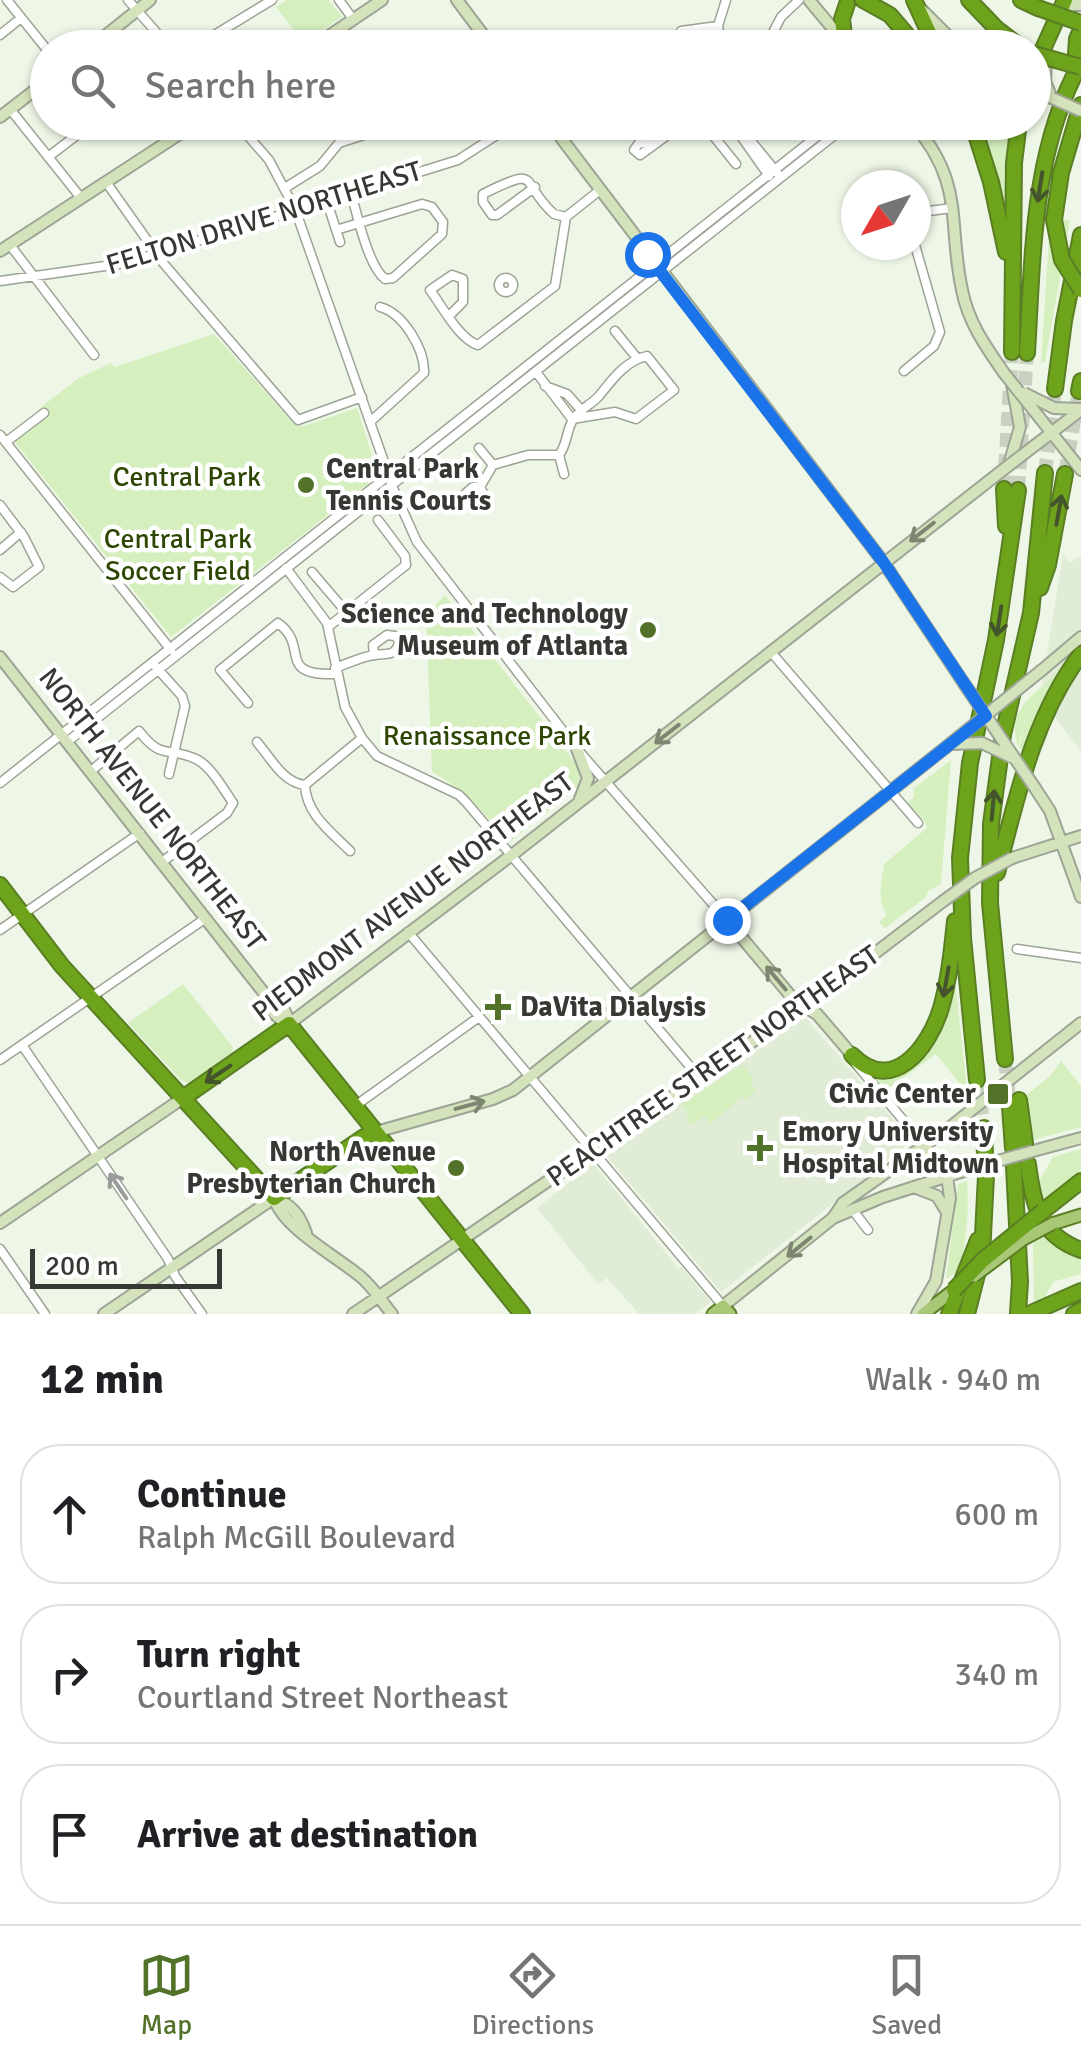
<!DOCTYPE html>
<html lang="en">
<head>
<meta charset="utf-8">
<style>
	:root { --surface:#fff; --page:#f6f6f6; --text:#202124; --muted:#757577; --line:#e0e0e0; --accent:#527229 }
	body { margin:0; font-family:Signika,sans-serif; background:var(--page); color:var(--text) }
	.compass { position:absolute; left:841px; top:170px; width:90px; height:90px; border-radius:50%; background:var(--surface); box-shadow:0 2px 8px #0004; rotate:231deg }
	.scale { position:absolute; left:30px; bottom:25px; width:192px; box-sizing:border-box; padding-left:10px; border:5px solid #363933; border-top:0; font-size:28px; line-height:35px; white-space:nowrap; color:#363933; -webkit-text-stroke:8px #fff; paint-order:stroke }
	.stop { position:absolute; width:30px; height:30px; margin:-22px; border:8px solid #1a73e8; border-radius:50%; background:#fff }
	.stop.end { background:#1a73e8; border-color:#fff; box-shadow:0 2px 10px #0008 }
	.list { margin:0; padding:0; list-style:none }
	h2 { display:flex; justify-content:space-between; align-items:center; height:130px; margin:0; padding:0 40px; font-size:42px }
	h2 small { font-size:32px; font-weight:400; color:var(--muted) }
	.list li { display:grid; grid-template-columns:65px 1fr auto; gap:30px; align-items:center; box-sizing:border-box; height:140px; margin:0 20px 20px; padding:0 20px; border:2px solid var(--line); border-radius:40px }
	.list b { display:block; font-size:38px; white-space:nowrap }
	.list p { margin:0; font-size:32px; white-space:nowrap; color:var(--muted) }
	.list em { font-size:32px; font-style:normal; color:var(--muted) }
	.icon { flex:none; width:55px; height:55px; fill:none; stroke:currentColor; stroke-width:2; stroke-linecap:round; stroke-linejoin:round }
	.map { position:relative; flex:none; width:1081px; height:1314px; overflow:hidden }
	.search { position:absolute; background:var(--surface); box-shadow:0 2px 8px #0004; left:30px; right:30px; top:30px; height:110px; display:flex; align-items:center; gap:25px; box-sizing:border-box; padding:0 35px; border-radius:55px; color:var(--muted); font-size:38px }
	.sheet { height:610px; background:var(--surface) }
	nav { display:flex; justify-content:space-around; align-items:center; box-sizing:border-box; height:140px; border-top:2px solid var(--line); background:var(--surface); font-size:28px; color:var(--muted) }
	nav a { display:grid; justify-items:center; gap:5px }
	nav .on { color:var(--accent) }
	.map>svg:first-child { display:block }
	.built { fill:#e1ecd6 }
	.green { fill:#d6efbf }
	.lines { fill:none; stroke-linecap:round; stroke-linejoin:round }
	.highway-tunnel { stroke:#c9d1c3; stroke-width:14; stroke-dasharray:14 7; stroke-linecap:butt }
	.street-casing { stroke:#9ca495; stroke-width:11 }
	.secondary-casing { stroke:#9ca495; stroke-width:14 }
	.primary-casing { stroke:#5a7e24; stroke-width:15 }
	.highway-casing { stroke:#5a7e24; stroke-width:18 }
	.street { stroke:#fff; stroke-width:8 }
	.secondary { stroke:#d4e3bb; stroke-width:10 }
	.primary { stroke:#a8c877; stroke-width:11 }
	.highway { stroke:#6ea31c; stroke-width:14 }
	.rail { stroke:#494c45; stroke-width:2.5; stroke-dasharray:18 18; stroke-linecap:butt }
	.secondary-bridge-casing { stroke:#9ca495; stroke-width:14; stroke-linecap:butt }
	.primary-bridge-casing { stroke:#5a7e24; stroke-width:15; stroke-linecap:butt }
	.highway-bridge-casing { stroke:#5a7e24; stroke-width:18; stroke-linecap:butt }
	.secondary-bridge { stroke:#d4e3bb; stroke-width:10 }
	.primary-bridge { stroke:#a8c877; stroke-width:11 }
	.highway-bridge { stroke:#6ea31c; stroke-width:14 }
	.oneway { stroke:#44542d }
	.oneway2 { stroke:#7d8670 }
	.oneway3 { stroke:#9a9c99 }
	.route { stroke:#1a73e8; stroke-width:12 }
	.poi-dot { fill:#527229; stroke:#fff; stroke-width:4 }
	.labels { text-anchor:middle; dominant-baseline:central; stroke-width:9; stroke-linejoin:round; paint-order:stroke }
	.street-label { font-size:28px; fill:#363933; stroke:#fff }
	.poi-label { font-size:28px; font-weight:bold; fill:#363933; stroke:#fff; text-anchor:start }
	.park-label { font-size:28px; fill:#2d4703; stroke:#fff }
</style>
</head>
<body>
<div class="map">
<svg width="1081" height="1314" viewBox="0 0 1081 1314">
	<rect width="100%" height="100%" fill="#eef7e7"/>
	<path class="built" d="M1063,554L1070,563L1081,555V751L1040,698Z
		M805,1017L912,1141L721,1292L606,1155Z
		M593,1163L678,1268L681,1267L711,1302L695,1314H639L607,1278L598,1284L537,1208Z"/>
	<path class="green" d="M287,0H328L342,17L304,43L276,7Z
		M977,123H1013L1007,233L992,161Z
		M1050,220H1070L1045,362H1041Z
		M214,334L295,425L304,426L357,408L378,473L373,480L171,637L14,441L47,416L41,407L79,378L111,363L115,367Z
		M445,595L581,770L579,786L509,843C483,812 467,791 432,772L426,616Z
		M1065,670L1026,750L1019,748L1026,716L1018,747C1005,708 1035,695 1059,671Z
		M951,760L941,884L928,891L926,897L885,928L879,922L887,915C877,901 881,883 884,864L927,828L924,820L907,803L914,797L913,789Z
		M954,971L967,1088L965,1090L936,1054L884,1092L871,1080L875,1076H900L926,1054L933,1044Z
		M183,984L233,1047V1054L189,1084L179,1078L128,1023Z
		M1061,1061L1081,1086V1127L1029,1141L1024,1097L1051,1075Z
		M743,1065L753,1078L751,1085L757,1090L747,1099L741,1097L711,1124L704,1116L692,1125L685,1117L689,1114L681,1104Z
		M1081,1149V1175L1041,1205L1038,1183L1053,1157Z
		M967,1181C969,1212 967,1241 959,1271L946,1279L958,1184Z
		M1048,1235L1081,1255V1274L1053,1282L1046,1295L1047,1299L1034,1305L1033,1243Z"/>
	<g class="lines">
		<path class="highway-tunnel" d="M1045,473L1055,389
			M1065,474L1079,391
			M1004,489L1012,352
			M1018,490L1027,353
			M1005,1059L1010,1107
			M977,1080L984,1128"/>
		<g class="street-casing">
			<path id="street" d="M7,0L48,51
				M128,0L170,48
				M339,0L353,19
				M718,26L726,0
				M681,31L718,26L721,48
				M0,35L21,18
				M193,48L272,0
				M765,48L781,17L799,0
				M10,109L81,198
				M236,122L269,160L295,209L395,493L417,542L577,749L727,920
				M731,122L769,176
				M743,138L751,141L778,174
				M651,144L639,143L634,150L640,155L684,123L704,124L736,164
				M48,157L94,122
				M106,182L164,264L298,420L362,397
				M535,187L497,215H492L483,202V194C543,164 518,182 554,214L566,217
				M285,188L320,166L339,143L401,123L417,128L424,122
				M330,211L340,242
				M916,220L928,211L953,208
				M336,230L422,204L432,207L443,222L442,234L393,278L385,279C368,266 357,214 351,193
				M10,245L94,355
				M499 285a7 7 0 1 1 14 0a7 7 0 1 1-14 0Z
				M0,281L126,263L458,160L517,122
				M449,316L463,302V279L452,275L430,290C442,306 459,339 478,345L555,286L566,217L600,190
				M615,331L637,358
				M904,371L934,346L940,332L915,245
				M536,372L572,419
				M545,386L567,394L582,411
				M370,422L424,373C425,349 403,313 380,307
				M0,435L171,650
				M6,442L44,413
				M479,448L493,465
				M559,455L564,474
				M480,487L486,498L482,504L472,507L467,504L465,494L473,487H480L493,465L528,455H559C568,444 566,429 574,418C580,409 592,404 599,396C612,380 625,361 647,356L674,390L636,419L615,412L572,419
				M0,505L24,537L39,567L13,587L0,577
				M0,550L21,532
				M286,568L327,623L345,707L362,738L377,756L459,795L466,802L699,1077
				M312,572L347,613
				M328,627L406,565L405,556L378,520
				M771,652L918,823
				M155,666L182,696L185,706L169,774
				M335,668C347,664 363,656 375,655C388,653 395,657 400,641L395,636L387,635L373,645L374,655
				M248,703L220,670L278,623C311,647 274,676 337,674
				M67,742L851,122
				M257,742C270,757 283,783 305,785
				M91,771L139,731C162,761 168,746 196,759C211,766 224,790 233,803L227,813L162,862
				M0,783L835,122
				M350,851C331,832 306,814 305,785L362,738
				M0,930L140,833
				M408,932L723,1306
				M1017,949L1081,958
				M22,1045L168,1259L175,1276L202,1314
				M0,1060L206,918
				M856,1064L924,1145
				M355,1106L479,1017
				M852,1209L868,1230
				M0,1249L45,1314"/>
		</g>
		<g class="secondary-casing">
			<path id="secondary" d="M457,0L493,48
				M809,0L844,42
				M922,10L960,48
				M1060,13L1072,5H1081
				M90,48L150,0
				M311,48L382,0
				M1046,51L1045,82L1052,98
				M1034,90L1051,98
				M0,117L48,80
				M549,122L884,563L963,682
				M912,122C966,184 947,221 962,290C968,322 986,347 1004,373
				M0,251L198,122
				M1074,461L1081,470
				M1009,465L1020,427L1012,384
				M0,657L264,993C268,1008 275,1018 289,1024
				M1042,670L1081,637
				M577,749L588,778L580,799
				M1035,788L1050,811L1081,897
				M1012,858L1081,836
				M727,920L795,1001L817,1014L852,1055
				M264,993C279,999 286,1009 289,1024
				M289,1024L517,851L999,473
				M1047,1050L1081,1023
				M376,1132L493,1099L513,1090L950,744
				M1033,1151L1081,1138
				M914,1187L937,1196L946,1211
				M274,1198C283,1228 336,1256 361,1277C373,1287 382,1302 392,1314
				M274,1198C292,1205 300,1215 306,1233
				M833,1218L883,1197L970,1169
				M0,1223L183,1098
				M723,1306L833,1218L843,1203L949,1128
				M104,1314L274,1198
				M353,1314L815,999L942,902
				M917,1314L936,1281L950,1198L947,1176L924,1145"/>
		</g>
		<g class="primary-casing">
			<path id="primary" d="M1052,1224L1081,1215
				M713,1314L723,1306L730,1314
				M923,1314L954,1290"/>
		</g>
		<g class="highway-casing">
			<path id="highway" d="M863,0L890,15L918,48
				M914,0L936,48
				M969,0L997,29L1022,48
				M1021,0L1038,8
				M845,43L842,19L847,4
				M1075,68L1077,39L1081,30
				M1034,69L1065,0
				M972,122L991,182L1006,252
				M1054,220L1061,173L1081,105
				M1012,352L1014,163L1019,122
				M1027,353C1033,254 1032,151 1081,62
				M1055,389L1064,321L1081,235
				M1079,391L1081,381
				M1004,489L1006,526
				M1040,588L1048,565L1065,474
				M997,873C1017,797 1033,718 1081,654
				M0,885L62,966L274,1198L364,1137L376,1132
				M852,1055C892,1096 929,1048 941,1008C949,980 952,950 955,921
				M1005,1059L990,903L991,824L1003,735L1031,613L1045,473
				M977,1080L963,938L960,858L970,763L996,640L1018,490
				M183,1098L289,1024L522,1314
				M1019,1100L1025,1143
				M1010,1107L1013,1148
				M984,1128L985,1155
				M1028,1164C1033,1204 1039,1235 1081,1250
				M1014,1167L1020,1282L1018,1313
				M1043,1211L1081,1181
				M949,1314L978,1240
				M967,1314L982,1255L986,1176
				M1029,1314L1081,1291
				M1074,1314L1081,1310"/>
		</g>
		<use href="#street" class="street"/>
		<use href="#secondary" class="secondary"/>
		<use href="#primary" class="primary"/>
		<use href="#highway" class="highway"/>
		<path class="rail" d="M948,1125L1046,1048"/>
		<g class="secondary-bridge-casing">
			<path id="secondary-bridge" d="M1052,98L1081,111
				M1004,373L1074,461
				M1024,393L1054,408L1081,409
				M999,473L1081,410
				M963,682L1035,788
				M950,744L1042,670
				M951,744L982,743L1011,757
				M942,902L975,878L1012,858
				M949,1128L1047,1050
				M970,1169L1033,1151"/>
		</g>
		<g class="primary-bridge-casing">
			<path id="primary-bridge" d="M974,1276L1022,1240L1052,1224"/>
		</g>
		<g class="highway-bridge-casing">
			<path id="highway-bridge" d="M1038,8L1081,23
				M1034,54L1081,67
				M1054,220L1062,260L1081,290
				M954,1290L983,1260L1043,1211"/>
		</g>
		<use href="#secondary-bridge" class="secondary-bridge"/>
		<use href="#primary-bridge" class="primary-bridge"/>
		<use href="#highway-bridge" class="highway-bridge"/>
	</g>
	<defs><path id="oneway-shaft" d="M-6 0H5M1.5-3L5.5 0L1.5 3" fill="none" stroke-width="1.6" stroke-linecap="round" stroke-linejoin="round" transform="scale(2.5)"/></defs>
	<g class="oneway">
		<use href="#oneway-shaft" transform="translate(1040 187) rotate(99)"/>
		<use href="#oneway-shaft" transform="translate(1059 510) rotate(-80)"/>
		<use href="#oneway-shaft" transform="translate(999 621) rotate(99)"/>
		<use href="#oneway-shaft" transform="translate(993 805) rotate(-85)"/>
		<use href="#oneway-shaft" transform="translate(946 982) rotate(100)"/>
		<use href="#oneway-shaft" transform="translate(218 1074) rotate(146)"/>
	</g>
	<g class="oneway2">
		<use href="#oneway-shaft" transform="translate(922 532) rotate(142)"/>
		<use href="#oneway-shaft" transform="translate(667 734) rotate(142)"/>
		<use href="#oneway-shaft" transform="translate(776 978) rotate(-130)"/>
		<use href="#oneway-shaft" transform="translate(470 1105) rotate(-15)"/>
		<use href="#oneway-shaft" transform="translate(799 1247) rotate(141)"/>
	</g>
	<use class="oneway3" href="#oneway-shaft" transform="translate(118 1186) rotate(-124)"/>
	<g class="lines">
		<path class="route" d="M647,254L884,563L986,716L727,920"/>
	</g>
	<g class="poi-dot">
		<circle cx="306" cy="485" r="10"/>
		<circle cx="648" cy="630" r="10"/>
		<path d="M493 992h10v10h10v10h-10v10h-10v-10h-10v-10h10z"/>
		<rect x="986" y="1082" width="24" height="24" rx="5"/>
		<path d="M755 1133h10v10h10v10h-10v10h-10v-10h-10v-10h10z"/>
		<circle cx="456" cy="1168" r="10"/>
	</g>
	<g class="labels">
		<g class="street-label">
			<text transform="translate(264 218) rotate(-17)">FELTON DRIVE NORTHEAST</text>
			<text transform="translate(152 809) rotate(52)">NORTH AVENUE NORTHEAST</text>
			<text transform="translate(413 897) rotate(-37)">PIEDMONT AVENUE NORTHEAST</text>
			<text transform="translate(713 1066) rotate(-35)">PEACHTREE STREET NORTHEAST</text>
		</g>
		<g class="poi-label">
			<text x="326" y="469">Central Park<tspan x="326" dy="32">Tennis Courts</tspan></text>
			<text x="628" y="614" text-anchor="end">Science and Technology<tspan x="628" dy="32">Museum of Atlanta</tspan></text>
			<text x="520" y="1007">DaVita Dialysis</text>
			<text x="976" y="1094" text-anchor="end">Civic Center</text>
			<text x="782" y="1132">Emory University<tspan x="782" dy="32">Hospital Midtown</tspan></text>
			<text x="436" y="1152" text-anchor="end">North Avenue<tspan x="436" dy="32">Presbyterian Church</tspan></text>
		</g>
		<g class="park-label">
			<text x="187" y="477">Central Park</text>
			<text x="178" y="539">Central Park<tspan x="178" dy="32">Soccer Field</tspan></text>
			<text x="487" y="736">Renaissance Park</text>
		</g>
	</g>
</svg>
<svg class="compass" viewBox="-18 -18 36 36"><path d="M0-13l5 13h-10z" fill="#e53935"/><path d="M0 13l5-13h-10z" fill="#757577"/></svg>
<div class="scale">200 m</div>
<div class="stop" style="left:647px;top:254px"></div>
<div class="stop end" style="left:727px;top:920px"></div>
<div class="search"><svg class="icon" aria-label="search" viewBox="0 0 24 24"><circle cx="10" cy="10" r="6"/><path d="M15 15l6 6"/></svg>Search here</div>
</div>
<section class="sheet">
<h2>12 min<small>Walk · 940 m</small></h2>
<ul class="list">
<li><svg class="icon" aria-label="ahead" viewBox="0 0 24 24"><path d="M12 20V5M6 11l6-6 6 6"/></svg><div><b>Continue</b><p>Ralph McGill Boulevard</p></div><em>600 m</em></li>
<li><svg class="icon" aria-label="right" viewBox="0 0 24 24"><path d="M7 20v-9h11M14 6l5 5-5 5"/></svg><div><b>Turn right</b><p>Courtland Street Northeast</p></div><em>340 m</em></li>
<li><svg class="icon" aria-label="arrive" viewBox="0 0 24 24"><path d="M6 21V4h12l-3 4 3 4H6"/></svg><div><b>Arrive at destination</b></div></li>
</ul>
</section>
<nav>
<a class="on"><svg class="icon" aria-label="map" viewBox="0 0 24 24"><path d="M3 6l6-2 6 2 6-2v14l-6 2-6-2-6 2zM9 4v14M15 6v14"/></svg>Map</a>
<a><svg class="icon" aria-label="directions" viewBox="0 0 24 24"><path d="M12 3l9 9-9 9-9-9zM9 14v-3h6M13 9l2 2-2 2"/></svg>Directions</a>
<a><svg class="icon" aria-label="saved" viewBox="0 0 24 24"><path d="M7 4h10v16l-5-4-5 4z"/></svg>Saved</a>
</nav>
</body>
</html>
